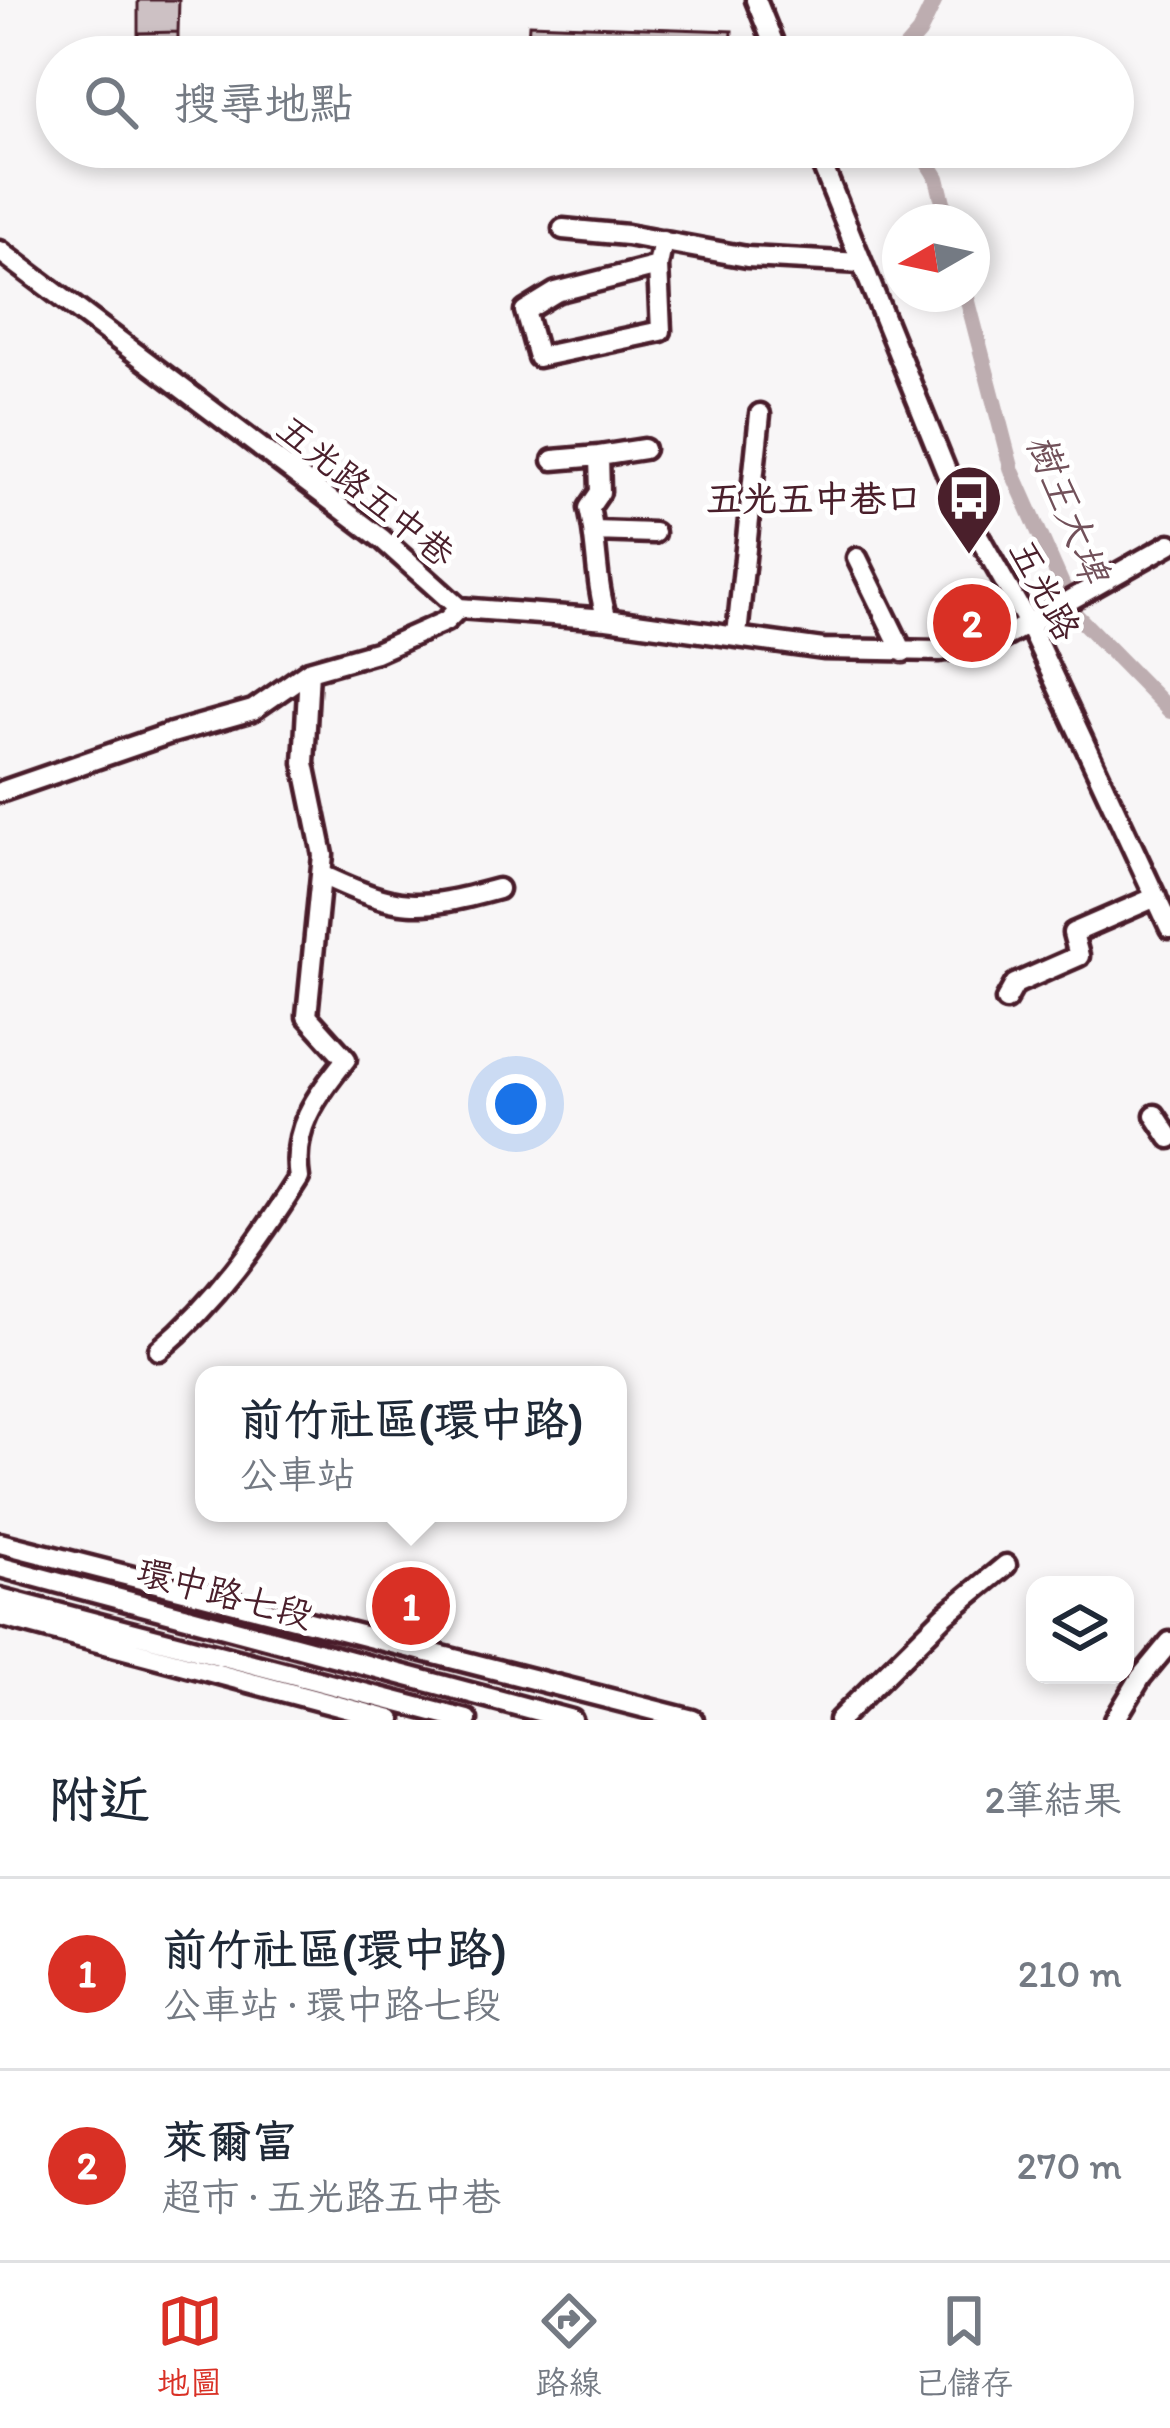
<!DOCTYPE html>
<html lang="zh-TW">
<head>
<meta charset="utf-8">
<style>
	:root { --surface:#fff; --page:#f2f2f3; --text:#1f2937; --muted:#747a83; --line:#e0e1e3; --accent:#d93025 }
	body { margin:0; font-family:Itim,"LXGW WenKai TC",sans-serif; background:var(--page); color:var(--text) }
	.controls { position:absolute; right:36px; bottom:36px; display:grid; overflow:hidden; border-radius:24px; box-shadow:0 6px 18px #0003 }
	.controls button { width:108px; height:108px; display:grid; place-items:center; padding:0; border:0; border-bottom:3px solid var(--line); background:var(--surface); color:var(--text); font:60px sans-serif }
	.compass { position:absolute; left:882px; top:204px; width:108px; height:108px; border-radius:50%; background:var(--surface); box-shadow:0 6px 18px #0003; rotate:261deg }
	.you { position:absolute; left:516px; top:1104px; width:42px; height:42px; margin:-30px; border:9px solid #fff; border-radius:50%; background:#1a73e8; box-shadow:0 0 0 18px #1a73e833 }
	.badge { display:grid; place-items:center; width:78px; height:78px; border-radius:50%; background:var(--accent); color:#fff; font-size:39px; font-weight:700 }
	.pin { position:absolute; translate:-50% -50%; border:6px solid #fff; box-shadow:0 3px 12px #0006 }
	.popup { position:absolute; left:195px; top:1366px; width:432px; height:156px; box-sizing:border-box; display:grid; place-content:center; border-radius:24px; background:var(--surface); filter:drop-shadow(0 3px 9px #0005); font-size:39px; white-space:nowrap; color:var(--muted) }
	.popup b { font-size:45px; color:var(--text) }
	.popup::after { content:''; position:absolute; left:50%; top:100%; margin-left:-24px; border:24px solid transparent; border-top-color:var(--surface) }
	.list { margin:0; padding:0; list-style:none }
	h2 { display:flex; justify-content:space-between; align-items:center; height:156px; margin:0; padding:0 48px; font-size:51px }
	h2 small { font-size:39px; font-weight:400; color:var(--muted) }
	.list li { display:grid; grid-template-columns:78px 1fr auto; gap:36px; align-items:center; box-sizing:border-box; height:192px; padding:0 48px; border-top:3px solid var(--line) }
	.list b { display:block; font-size:45px; white-space:nowrap }
	.list p { margin:0; font-size:39px; white-space:nowrap; color:var(--muted) }
	.list em { font-size:39px; font-style:normal; color:var(--muted) }
	.icon { flex:none; width:66px; height:66px; fill:none; stroke:currentColor; stroke-width:2; stroke-linecap:round; stroke-linejoin:round }
	.map { position:relative; flex:none; width:1170px; height:1720px; overflow:hidden }
	.search { position:absolute; background:var(--surface); box-shadow:0 6px 18px #0003; left:36px; right:36px; top:36px; height:132px; display:flex; align-items:center; gap:30px; box-sizing:border-box; padding:0 42px; border-radius:66px; color:var(--muted); font-size:45px }
	.sheet { height:540px; background:var(--surface) }
	nav { display:flex; justify-content:space-around; align-items:center; box-sizing:border-box; height:168px; border-top:3px solid var(--line); background:var(--surface); font-size:33px; color:var(--muted) }
	nav a { display:grid; justify-items:center; gap:6px }
	nav .on { color:var(--accent) }
	.map>svg:first-child { display:block }
	.lines { fill:none; stroke-linecap:round; stroke-linejoin:round }
	.canal { stroke:#bdadb0; stroke-width:16 }
	.building { fill:#cdc1c4; stroke:#4a1f2b; stroke-width:3 }
	.minor-casing { stroke:#4a1f2b; stroke-width:27 }
	.minor { stroke:#fff; stroke-width:18 }
	.labels { text-anchor:middle; dominant-baseline:central; stroke-width:10; stroke-linejoin:round; paint-order:stroke }
	.street-label { font-size:36px; fill:#4a1f2b; stroke:#fff }
	.poi-label { font-size:36px; font-weight:bold; fill:#4a1f2b; stroke:#fff; text-anchor:end }
	.water-label { font-size:39px; font-style:italic; fill:#72515a; stroke:#fff }
</style>
</head>
<body>
<div class="map">
<svg width="1170" height="1720" viewBox="0 0 1170 1720">
	<rect width="100%" height="100%" fill="#f8f6f7"/>
	<filter id="ink" filterUnits="userSpaceOnUse"><feTurbulence type="fractalNoise" baseFrequency=".00833" numOctaves="2"/><feDisplacementMap in="SourceGraphic" scale="24" xChannelSelector="R" yChannelSelector="G"/><feConvolveMatrix kernelMatrix="1 2 1 2 8 2 1 2 1" color-interpolation-filters="sRGB"/></filter>
	<g filter="url(#ink)">
		<g class="lines">
			<path class="canal" d="M898,57L919,33L935,0
				M918,147L937,178L948,222
				M966,294L1012,471L1075,614L1170,711"/>
		</g>
		<path class="building" d="M138,0H179L178,32L138,33Z
			M529,24L732,31L731,57H527Z
			M178,32V57H138V33Z
			M982,603L995,625L994,637L959,643L948,620Z"/>
		<g class="lines">
			<g class="minor-casing">
				<path id="minor" d="M756,0L779,57
					M815,147L957,498L1029,625L1170,928
					M563,229L627,235L747,257L862,263
					M0,251L382,539L459,608L607,619L823,649L940,651L994,643L1170,544
					M658,266L661,331L538,357L525,311L556,292L658,266L663,241
					M599,456L644,449
					M553,460L599,456L600,492L589,508C598,545 595,582 607,619
					M594,531L654,533
					M857,558L903,652
					M737,635L760,414
					M0,792L168,734L253,710L309,671L376,652L446,621L459,608
					M322,875C399,911 418,911 498,889
					M1006,1000L1015,984L1079,956L1073,933L1156,897
					M1155,1115L1170,1138
					M159,1350C216,1302 259,1241 299,1178C291,1128 316,1097 346,1059L307,1016L323,855L304,763L309,671
					M0,1543L693,1720
					M0,1567L572,1720
					M0,1598L467,1720
					M0,1616L391,1720
					M839,1720L945,1615L1006,1565
					M1115,1720L1141,1677L1170,1642"/>
			</g>
			<use href="#minor" class="minor"/>
		</g>
	</g>
	<defs>
		<g id="bus-pin" transform="scale(3.45)"><path d="M0 17L-7.5 6A9.5 9.5 0 1 1 7.5 6Z" fill="#4a1f2b" stroke="#fff"/><path d="M-5-6H5V4H4V6H2V4H-2V6H-4V4H-5ZM-3.5-4V0h7V-4ZM-3.5 1.2v1.5H-2V1.2ZM2 1.2v1.5H3.5V1.2Z" fill="#fff"/></g>
	</defs>
	<g fill-rule="evenodd">
		<use href="#bus-pin" x="969" y="498"/>
	</g>
	<g class="labels">
		<g class="street-label">
			<text transform="translate(366 491) rotate(39)">五光路五中巷</text>
			<text transform="translate(1045 590) rotate(62)">五光路</text>
			<text transform="translate(225 1593) rotate(15)">環中路七段</text>
		</g>
		<g class="poi-label">
			<text x="922" y="498">五光五中巷口</text>
		</g>
		<g class="water-label">
			<text transform="translate(1068 508) rotate(68)">樹王大埤</text>
		</g>
	</g>
</svg>
<div class="controls">
<button><svg class="icon" aria-label="layers" viewBox="0 0 24 24"><path d="M12 4l9 5-9 5-9-5zM3 14l9 5 9-5"/></svg></button>
</div>
<svg class="compass" viewBox="-18 -18 36 36"><path d="M0-13l5 13h-10z" fill="#e53935"/><path d="M0 13l5-13h-10z" fill="#747a83"/></svg>
<div class="you"></div>
<div class="pin badge" style="left:411px;top:1606px">1</div>
<div class="popup"><b>前竹社區(環中路)</b>公車站</div>
<div class="pin badge" style="left:972px;top:623px">2</div>
<div class="search"><svg class="icon" aria-label="search" viewBox="0 0 24 24"><circle cx="10" cy="10" r="6"/><path d="M15 15l6 6"/></svg>搜尋地點</div>
</div>
<section class="sheet">
<h2>附近<small>2筆結果</small></h2>
<ul class="list">
<li><span class="badge">1</span><div><b>前竹社區(環中路)</b><p>公車站 · 環中路七段</p></div><em>210 m</em></li>
<li><span class="badge">2</span><div><b>萊爾富</b><p>超市 · 五光路五中巷</p></div><em>270 m</em></li>
</ul>
</section>
<nav>
<a class="on"><svg class="icon" aria-label="map" viewBox="0 0 24 24"><path d="M3 6l6-2 6 2 6-2v14l-6 2-6-2-6 2zM9 4v14M15 6v14"/></svg>地圖</a>
<a><svg class="icon" aria-label="directions" viewBox="0 0 24 24"><path d="M12 3l9 9-9 9-9-9zM9 14v-3h6M13 9l2 2-2 2"/></svg>路線</a>
<a><svg class="icon" aria-label="saved" viewBox="0 0 24 24"><path d="M7 4h10v16l-5-4-5 4z"/></svg>已儲存</a>
</nav>
</body>
</html>
